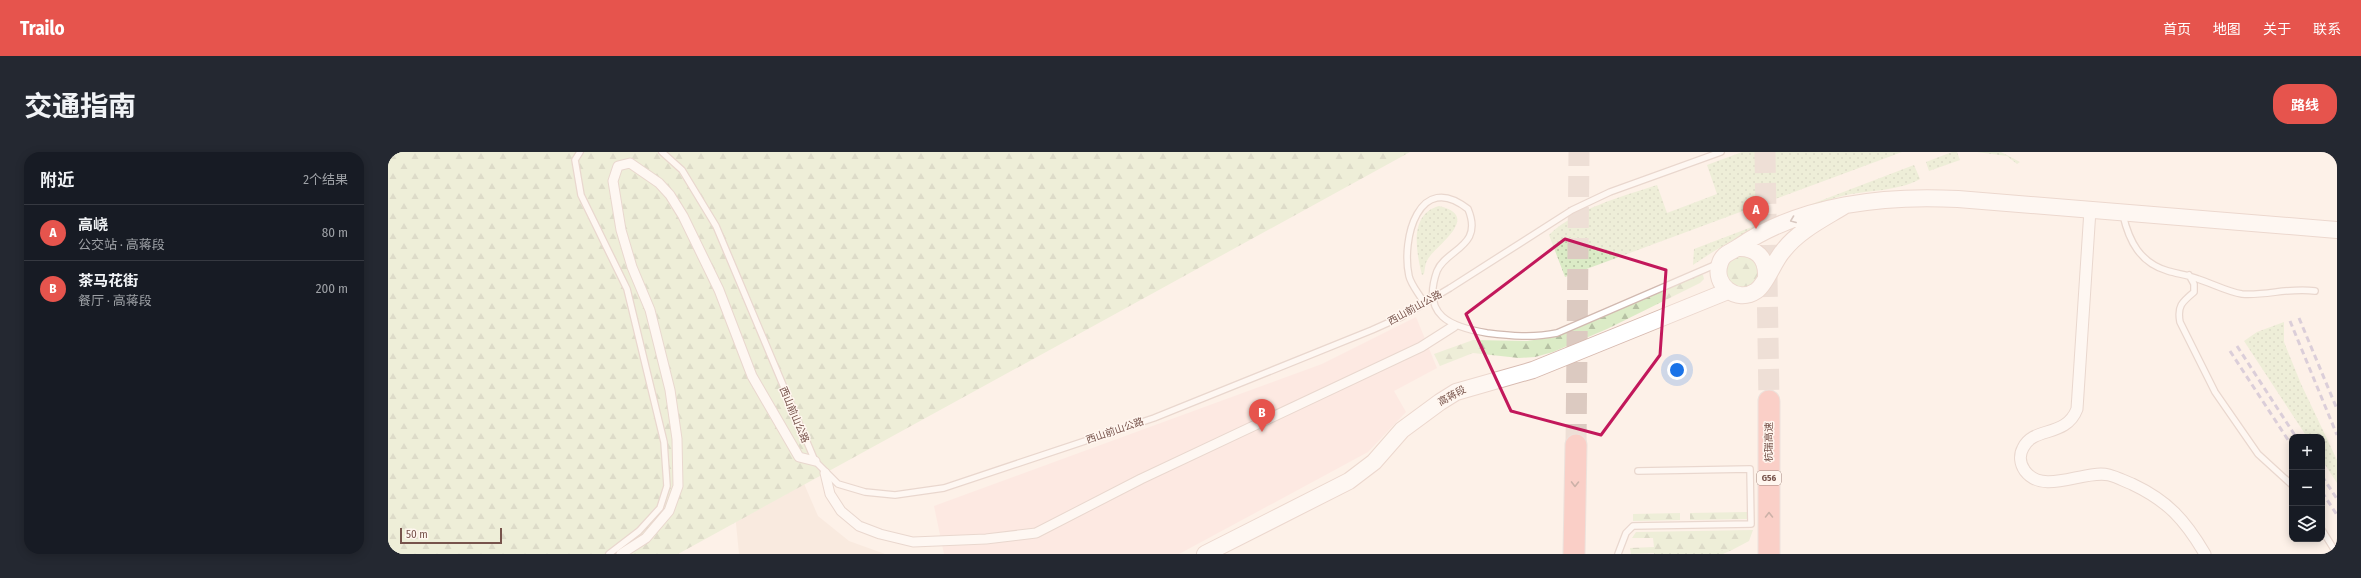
<!DOCTYPE html>
<html lang="zh">
<head>
<meta charset="utf-8">
<style>
	:root { --surface:#171b24; --page:#242831; --text:#f1f3f6; --muted:#9ea1a6; --line:#363941; --accent:#e6544d }
	body { margin:0; font-family:"Fira Sans Condensed","Noto Sans SC",sans-serif; background:var(--page); color:var(--text) }
	.controls { position:absolute; right:12px; bottom:12px; display:grid; overflow:hidden; border-radius:8px; box-shadow:0 2px 10px #0003 }
	.controls button { width:36px; height:36px; display:grid; place-items:center; padding:0; border:0; border-bottom:1px solid var(--line); background:var(--surface); color:var(--text); font:20px sans-serif }
	.scale { position:absolute; left:12px; bottom:10px; width:102px; box-sizing:border-box; padding-left:4px; border:2px solid #77534b; border-top:0; font-size:11px; line-height:14px; white-space:nowrap; color:#77534b; -webkit-text-stroke:3px #fff6ef; paint-order:stroke }
	.you { position:absolute; left:1289px; top:218px; width:14px; height:14px; margin:-10px; border:3px solid #fff; border-radius:50%; background:#1a73e8; box-shadow:0 0 0 6px #1a73e833 }
	.badge { display:grid; place-items:center; width:26px; height:26px; border-radius:50%; background:var(--accent); color:#fff; font-size:13px; font-weight:700 }
	.pin { position:absolute; translate:-50% -33px; filter:drop-shadow(0 1px 2px #0008) }
	.pin::after { content:''; position:absolute; top:21px; width:14px; height:12px; background:inherit; clip-path:polygon(0 0,100% 0,50% 100%) }
	.list { margin:0; padding:0; list-style:none }
	h2 { display:flex; justify-content:space-between; align-items:center; height:52px; margin:0; padding:0 16px; font-size:17px }
	h2 small { font-size:13px; font-weight:400; color:var(--muted) }
	.list li { display:grid; grid-template-columns:26px 1fr auto; gap:12px; align-items:center; box-sizing:border-box; height:56px; padding:0 16px; border-top:1px solid var(--line) }
	.list b { display:block; font-size:15px; white-space:nowrap }
	.list p { margin:0; font-size:13px; white-space:nowrap; color:var(--muted) }
	.list em { font-size:13px; font-style:normal; color:var(--muted) }
	.icon { flex:none; width:22px; height:22px; fill:none; stroke:currentColor; stroke-width:2; stroke-linecap:round; stroke-linejoin:round }
	.map { position:relative; flex:none; width:1949px; height:402px; overflow:hidden; border-radius:16px }
	header { display:flex; align-items:center; gap:24px; box-sizing:border-box; height:56px; padding:0 20px; background:var(--accent); color:#fff }
	header strong { font-size:19px }
	nav { display:flex; gap:22px; margin-inline-start:auto; font-size:14px }
	.intro { display:flex; align-items:center; justify-content:space-between; box-sizing:border-box; height:96px; padding:0 24px }
	h1 { margin:0; font-size:28px }
	.button { padding:10px 18px; border-radius:16px; background:var(--accent); color:#fff; font-size:14px; font-weight:700 }
	main { display:flex; gap:24px; padding:0 24px }
	aside { flex:1; background:var(--surface); border-radius:16px; box-shadow:0 2px 10px #0003 }
	.map>svg:first-child { display:block }
	.residential { fill:#f4e2d6 }
	.commercial { fill:#fde0dc }
	.grass { fill:url(#grass-dots) }
	.forest { fill:url(#forest-firs) }
	.lines { fill:none; stroke-linecap:round; stroke-linejoin:round }
	.motorway-tunnel { stroke:#dccac1; stroke-width:21; stroke-dasharray:21 10; stroke-linecap:butt }
	.service-casing { stroke:#d1b9b0; stroke-width:8 }
	.pedestrian-casing { stroke:#d1b9b0; stroke-width:11 }
	.minor-casing { stroke:#d1b9b0; stroke-width:13 }
	.secondary-casing { stroke:#d7bab0; stroke-width:18 }
	.motorway-casing { stroke:#d9cfcd; stroke-width:23 }
	.service { stroke:#fff; stroke-width:5.5 }
	.pedestrian { stroke:#fff; stroke-width:9 }
	.minor { stroke:#fff; stroke-width:11 }
	.secondary { stroke:#fff; stroke-width:16 }
	.motorway { stroke:#f7a79f; stroke-width:21 }
	.rail { stroke:#b2a5c7; stroke-width:3; stroke-dasharray:6 4; stroke-linecap:butt }
	.service-bridge-casing { stroke:#d1b9b0; stroke-width:8; stroke-linecap:butt }
	.service-bridge { stroke:#fff; stroke-width:5.5 }
	.oneway { stroke:#ad9893 }
	.oneway2 { stroke:#91645c }
	.marked { fill:none; stroke:#c2185b; stroke-width:3; stroke-linejoin:round }
	.labels { text-anchor:middle; dominant-baseline:central; stroke-width:3; stroke-linejoin:round; paint-order:stroke }
	.shield { fill:#fff6ef; stroke:#a0847c; stroke-width:1 }
	.shield-label { font-size:9px; font-weight:bold; fill:#77534b }
	.street-label { font-size:10px; fill:#77534b; stroke:#fff6ef }
</style>
</head>
<body>
<header>
<strong>Trailo</strong>
<nav><a>首页</a><a>地图</a><a>关于</a><a>联系</a></nav>
</header>
<div class="intro"><h1>交通指南</h1><a class="button">路线</a></div>
<main>
<aside>
<h2>附近<small>2个结果</small></h2>
<ul class="list">
<li><span class="badge">A</span><div><b>高峣</b><p>公交站 · 高蒋段</p></div><em>80 m</em></li>
<li><span class="badge">B</span><div><b>茶马花街</b><p>餐厅 · 高蒋段</p></div><em>200 m</em></li>
</ul>
</aside>
<div class="map">
<svg width="1949" height="402" viewBox="0 0 1949 402">
	<defs>
		<pattern id="grass-dots" width="8" height="8" patternUnits="userSpaceOnUse"><rect width="8" height="8" fill="#dbebc6"/><path d="M2 2h.1M6 6h.1" fill="none" stroke="#b6c1a3" stroke-width="1.8" stroke-linecap="round"/></pattern>
		<pattern id="forest-firs" width="22" height="20" patternUnits="userSpaceOnUse"><rect width="22" height="20" fill="#dbebc6"/><path d="M5 1l3.5 6h-7zM16 11l3.5 6h-7z" fill="#b6c1a3"/></pattern>
	</defs>
	<rect width="100%" height="100%" fill="#fdf1e8"/>
	<path class="residential" d="M391,274L430,364L461,389L497,402H351L345,341Z"/>
	<path class="commercial" d="M1028,165L1049,216L1006,239L1018,260L980,300L791,402H556L546,354L934,212Z"/>
	<path class="grass" d="M1354,0H1514L1177,125L1161,83C1189,56 1233,45 1269,33L1279,61L1329,42L1319,13Z
		M1564,0H1569L1572,8L1541,19L1538,10Z
		M1589,0H1613L1632,10L1629,12L1619,4Z
		M1526,13L1532,27C1507,41 1475,37 1447,46C1397,61 1348,83 1305,113L1306,97Z
		M1051,54C1095,64 1047,94 1040,107C1037,111 1037,117 1036,122L1034,123C1028,99 1021,62 1051,54Z
		M1896,170V190L1913,232L1949,308V331L1934,308V285H1919L1856,189L1869,180Z
		M1344,398L1335,402H1266V400Z"/>
	<path class="forest" d="M0,0H1022L290,402H0Z
		M1338 119a16 16 0 1 1 32 0a16 16 0 1 1-32 0Z
		M1310,122L1315,123L1316,127L1312,131L1219,177L1165,200L1147,205L1131,206L1085,201L1052,214L1046,202L1085,188L1139,189L1166,185Z
		M1359,360V367L1302,368V361Z
		M1292,361V368L1245,369V362Z
		M1365,378L1361,389L1344,398L1243,402L1242,396L1266,395L1265,386H1244L1248,380Z"/>
	<g class="lines">
		<path class="motorway-tunnel" d="M1377,0L1381,249
			M1188,293L1191,0"/>
		<g class="service-casing">
			<path id="service" d="M192,0L187,8L193,43L239,137L276,290L279,334L272,356L251,379L221,402
				M274,0L294,18L328,74L427,309L450,332L477,340L507,343L556,336L766,266L984,178L1013,165L1040,149
				M1735,63C1741,89 1752,111 1780,119C1790,122 1800,123 1810,127C1823,131 1840,140 1854,142C1878,144 1902,135 1927,139
				M1801,123L1806,132V140C1794,150 1789,154 1792,170L1827,240L1870,302L1904,333
				M1062,136L1184,58L1222,40L1333,0
				M1036,151C1032,143 1023,133 1021,124C1013,87 1031,18 1080,57C1096,95 1058,97 1049,119C1033,164 1063,175 1099,181C1123,184 1145,186 1169,181L1329,112
				M1934,378L1949,402
				M1230,402L1238,381L1245,374L1363,372L1362,317L1250,319"/>
		</g>
		<g class="pedestrian-casing">
			<path id="pedestrian" d="M437,321L442,342L453,359L471,374L492,382L525,390L598,387L648,381L753,327L1033,195L1066,174
				M233,402L258,386L281,359L290,334L289,287L282,238L262,158L244,115L233,78L225,29L230,14L242,11L271,31L282,43L295,64L331,138L364,224L411,305L427,309"/>
		</g>
		<g class="minor-casing">
			<path id="minor" d="M1702,58L1689,257C1678,286 1645,274 1635,296C1631,303 1632,312 1637,319C1656,344 1696,317 1721,323C1729,325 1736,329 1744,332C1780,349 1797,368 1817,402"/>
		</g>
		<g class="secondary-casing">
			<path id="secondary" d="M1456,54C1435,67 1410,79 1395,99C1386,109 1378,132 1368,139C1349,152 1324,133 1332,111C1335,101 1344,100 1352,94C1414,52 1497,43 1570,47L1949,78
				M1350,96C1368,95 1379,106 1378,125
				M817,402L961,329L986,310L1014,278L1052,250L1068,240L1145,218L1340,139"/>
		</g>
		<g class="motorway-casing">
			<path id="motorway" d="M1186,402L1188,293
				M1381,402V249"/>
		</g>
		<use href="#service" class="service"/>
		<use href="#pedestrian" class="pedestrian"/>
		<use href="#minor" class="minor"/>
		<use href="#secondary" class="secondary"/>
		<use href="#motorway" class="motorway"/>
		<path class="rail" d="M1911,166L1949,257
			M1902,169L1949,283
			M1849,194L1908,285
			M1842,199L1904,294
			M1934,324L1949,347
			M1934,340L1949,363"/>
		<g class="service-bridge-casing">
			<path id="service-bridge" d="M1040,149L1062,136"/>
		</g>
		<use href="#service-bridge" class="service-bridge"/>
	</g>
	<defs><path id="oneway-chevron" d="M-2-3.5L2.5 0L-2 3.5" fill="none" stroke-width="1.6" stroke-linecap="round" stroke-linejoin="round"/></defs>
	<use class="oneway" href="#oneway-chevron" transform="translate(1405 68) rotate(159)"/>
	<g class="oneway2">
		<use href="#oneway-chevron" transform="translate(1187 332) rotate(91)"/>
		<use href="#oneway-chevron" transform="translate(1381 363) rotate(-90)"/>
	</g>
	<path d="M0 0H1949V402H0ZM1177,87L1278,118L1272,203L1213,283L1123,259L1078,162Z" fill="#fdf1e8" fill-opacity=".55" fill-rule="evenodd"/>
	<path class="marked" d="M1177,87L1278,118L1272,203L1213,283L1123,259L1078,162Z"/>
	<g class="labels">
		<rect class="shield" x="1369" y="319" width="24" height="14" rx="3"/>
		<g class="shield-label">
			<text x="1381" y="326">G56</text>
		</g>
		<g class="street-label">
			<text transform="translate(1027 156) rotate(-29)">西山前山公路</text>
			<text transform="translate(1064 244) rotate(-28)">高蒋段</text>
			<text transform="translate(406 263) rotate(67)">西山前山公路</text>
			<text transform="translate(727 279) rotate(-19)">西山前山公路</text>
			<text transform="translate(1381 290) rotate(-90)">杭瑞高速</text>
		</g>
	</g>
</svg>
<div class="controls">
<button>+</button>
<button>−</button>
<button><svg class="icon" aria-label="layers" viewBox="0 0 24 24"><path d="M12 4l9 5-9 5-9-5zM3 14l9 5 9-5"/></svg></button>
</div>
<div class="scale">50 m</div>
<div class="you"></div>
<div class="pin badge" style="left:1368px;top:77px">A</div>
<div class="pin badge" style="left:874px;top:280px">B</div>
</div>
</main>
</body>
</html>
